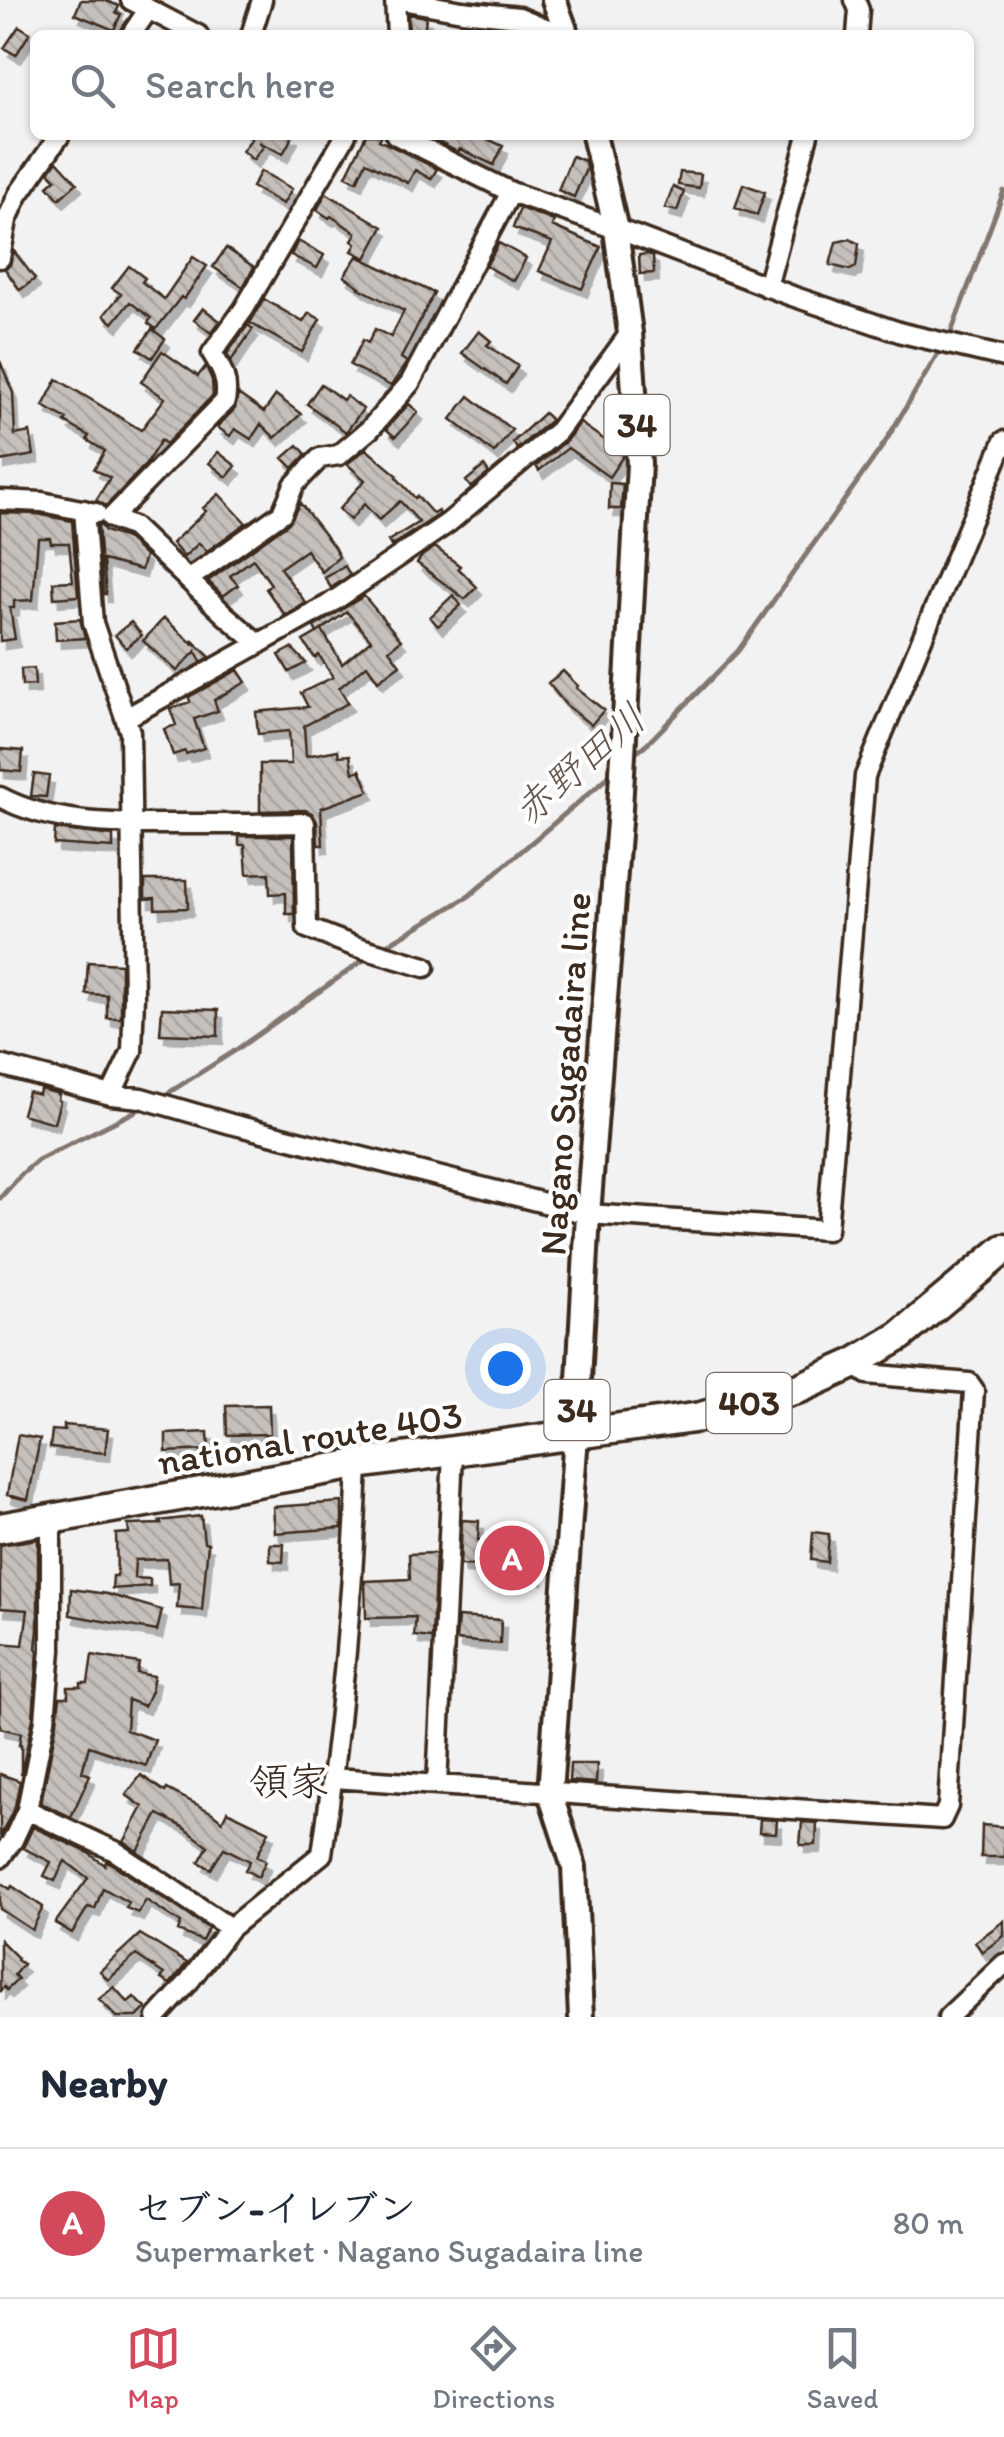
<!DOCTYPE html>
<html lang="en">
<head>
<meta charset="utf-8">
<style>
	:root { --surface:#fff; --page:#f2f2f3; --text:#1f2937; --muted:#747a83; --line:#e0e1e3; --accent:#d1495b }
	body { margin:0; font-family:Itim,"Klee One",sans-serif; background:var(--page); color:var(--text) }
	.you { position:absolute; left:505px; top:1368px; width:35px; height:35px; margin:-25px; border:8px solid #fff; border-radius:50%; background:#1a73e8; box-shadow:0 0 0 15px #1a73e833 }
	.badge { display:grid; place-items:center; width:65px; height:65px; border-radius:50%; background:var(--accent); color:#fff; font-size:32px; font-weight:700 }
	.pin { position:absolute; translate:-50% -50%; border:5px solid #fff; box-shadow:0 2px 10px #0006 }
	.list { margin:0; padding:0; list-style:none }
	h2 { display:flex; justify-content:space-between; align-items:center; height:130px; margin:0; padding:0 40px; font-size:42px }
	h2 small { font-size:32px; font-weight:400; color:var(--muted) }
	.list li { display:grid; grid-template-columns:65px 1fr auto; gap:30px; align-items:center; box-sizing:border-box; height:150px; padding:0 40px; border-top:2px solid var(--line) }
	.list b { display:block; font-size:38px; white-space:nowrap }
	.list p { margin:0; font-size:32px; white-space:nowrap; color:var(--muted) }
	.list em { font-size:32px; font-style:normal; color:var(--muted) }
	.icon { flex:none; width:55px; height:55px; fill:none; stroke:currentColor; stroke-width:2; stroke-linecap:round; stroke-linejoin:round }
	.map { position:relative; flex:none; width:1004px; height:2017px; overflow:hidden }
	.search { position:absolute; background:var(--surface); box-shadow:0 2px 8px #0004; left:30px; right:30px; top:30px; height:110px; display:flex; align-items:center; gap:25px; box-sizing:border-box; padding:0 35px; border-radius:15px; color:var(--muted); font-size:38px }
	.sheet { height:280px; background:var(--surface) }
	nav { display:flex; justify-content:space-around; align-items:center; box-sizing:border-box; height:140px; border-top:2px solid var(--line); background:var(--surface); font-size:28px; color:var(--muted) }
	nav a { display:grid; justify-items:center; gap:5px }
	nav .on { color:var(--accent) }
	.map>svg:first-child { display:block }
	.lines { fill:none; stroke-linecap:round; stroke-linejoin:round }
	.stream { stroke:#827770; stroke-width:5 }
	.building { fill:url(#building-back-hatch); stroke:#3b2a1e; stroke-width:2.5; filter:url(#shadow) }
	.minor-casing { stroke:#3b2a1e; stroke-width:25 }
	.major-casing { stroke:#3b2a1e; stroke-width:30 }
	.highway-casing { stroke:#3b2a1e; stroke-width:35 }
	.minor { stroke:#fff; stroke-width:18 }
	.major { stroke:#fff; stroke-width:22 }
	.highway { stroke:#fff; stroke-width:28 }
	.labels { text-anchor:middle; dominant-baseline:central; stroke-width:8; stroke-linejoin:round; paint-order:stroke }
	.shield { fill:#fff; stroke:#766a62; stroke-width:2.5 }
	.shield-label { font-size:35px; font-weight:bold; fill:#3b2a1e }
	.street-label { font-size:38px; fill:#3b2a1e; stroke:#fff }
	.water-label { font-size:40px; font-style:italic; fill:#65574e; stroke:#fff }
	.neighbourhood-label { font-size:40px; fill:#3b2a1e; stroke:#fff }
</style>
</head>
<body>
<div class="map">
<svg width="1004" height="2017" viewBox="0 0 1004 2017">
	<defs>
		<pattern id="building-back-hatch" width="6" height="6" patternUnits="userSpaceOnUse" patternTransform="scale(2.5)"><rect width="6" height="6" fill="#c6c0bd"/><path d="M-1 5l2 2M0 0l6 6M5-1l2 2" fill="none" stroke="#aba5a2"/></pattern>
		<filter id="shadow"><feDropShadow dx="5" dy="8" stdDeviation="0" flood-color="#0004"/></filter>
	</defs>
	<rect width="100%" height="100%" fill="#f3f2f2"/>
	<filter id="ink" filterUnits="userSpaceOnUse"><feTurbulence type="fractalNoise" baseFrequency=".01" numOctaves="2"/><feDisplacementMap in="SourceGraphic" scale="20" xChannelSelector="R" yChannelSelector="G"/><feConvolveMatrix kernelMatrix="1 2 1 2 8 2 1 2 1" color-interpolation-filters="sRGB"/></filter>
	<g filter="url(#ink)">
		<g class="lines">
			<path class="stream" d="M631,757L652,739L738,651L884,444L952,330L1004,191
				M382,948L469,896L615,771
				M162,1097L233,1052L368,957
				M0,1198L22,1174L38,1160L148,1105"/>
		</g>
		<path class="building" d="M81,0H104L119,6L116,13L121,14L114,30L75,14Z
			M408,14L426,17L424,35H409Z
			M19,26L30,33L16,55L4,48Z
			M246,135H293L283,154L259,142L264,146L253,160L242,151L252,138Z
			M366,135H382L379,140L437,169L431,179L415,170L408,183L366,162L357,181L346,176Z
			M424,135H479L503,146L494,165L460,149L458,152Z
			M572,156L585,161L586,169L574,197L558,190Z
			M57,161L77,183L59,199L48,186L56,179L49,172Z
			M261,171L292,189L283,204L252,187Z
			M680,172L701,174L699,188L678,185Z
			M743,184L765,192L757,215L735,208Z
			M673,187L684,192L677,211L665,208Z
			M326,193L383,227L366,258L352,251L356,244L352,241L356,233L331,216L329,218L317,210Z
			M520,208L554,221L552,226L601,247L582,289L539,271L552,242L513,228Z
			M850,239L859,244L856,267L850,270L830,265L836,242Z
			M298,241L324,255L317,268L291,255Z
			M499,243L526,258L514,281L486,266Z
			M226,248L254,267L243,287L213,267Z
			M14,251L35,279L20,290L5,269L10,265Z
			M648,254L653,256L654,273L640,274L639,255Z
			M357,256L434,293L401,358L407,362L391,386L350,365L363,340L368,343L375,329L391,337L404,311L359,288L360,287L344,276Z
			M193,257L207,266L184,299L181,297L156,329L148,323L151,318L130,302L113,323L104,315L121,294L112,288L129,266L145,278L142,282L164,299Z
			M264,299L303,322L309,313L320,319L302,352L250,323Z
			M203,308L220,321L211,333L194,320Z
			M248,325L253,329L231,361L227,354Z
			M152,329L165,339L152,358L138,349Z
			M479,331L491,341L487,345L518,366L506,384L462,353Z
			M162,351L198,376L206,366L212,380L213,395L166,444L161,440L146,464L106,506L96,500L110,478L94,469L105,451L87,440L89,436L65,422L67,419L43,406L57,379L141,430L165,398L141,382Z
			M0,361L13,393L15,435L30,432L34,455L0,461Z
			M321,384L343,400L346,396L363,409L346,432L307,404Z
			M238,394L264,412L276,395L301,414L275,438L261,424L251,439L235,429L230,436L217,427L235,409Z
			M469,396L512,430L494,453L451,419Z
			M409,404L418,412L395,437L386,429Z
			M544,413L551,420L517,449L513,442Z
			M580,423L623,453V456L609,477L568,448L539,471L536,466L566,441Z
			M298,445L306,454L293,468L283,458Z
			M366,449L397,475L396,477L415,498L417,496L433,514L438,511L440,514L391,546L388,541L419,522L400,501L379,520L364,504L350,520L339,509L365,480L347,464Z
			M218,452L236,466L227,477L209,463Z
			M484,466L489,473L471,488L466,481Z
			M610,483L623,484L621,509H609Z
			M219,494L246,523L207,551L199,543L184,557L172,543L206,511L203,508Z
			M300,503L334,547L339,557L322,572L306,550L280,568L306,603L285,615L266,589L271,584L253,559L230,576L238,585L223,596L208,581L289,523Z
			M0,513L37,514L72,521L78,596L54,598L53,582L73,581L69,543H51L50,538H38L33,600L14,601V608H10L15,639L0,641Z
			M98,525H101L105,531L126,538L145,556L141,570L103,560L106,594H103Z
			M435,547L460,566L458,568L477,587L465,599L417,563L422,556Z
			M345,566L350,575L331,588L325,578Z
			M453,595L461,605L438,626L430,617Z
			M364,596L401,640L389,650L400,665L378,681L367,665L339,688L348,703L304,726L306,756L338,750L339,756L350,755L353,773L360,770L369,791L321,808L323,845H318L317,822L312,813L305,810L260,811V764H291L289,731L258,734L256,712L308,707L301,693L333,677L319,655L315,658L303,641L322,630L342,664L371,640L347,612L317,633L314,627Z
			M164,618L194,645L192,640L210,657L201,662L196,651L177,671L143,641Z
			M80,619L85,638L56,640L55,621Z
			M131,622L142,635L126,648L115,635Z
			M292,648L306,663L289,672L279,655Z
			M34,668L35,685L22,686L21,669Z
			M238,670L246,682L214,700L218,711L194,719L204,748L186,754L185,751L173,755L164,729L176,725L170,709L190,702L189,697Z
			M563,671L578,686L576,688L604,710L591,725L566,705L548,683Z
			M0,749L23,751L21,772L0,770Z
			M34,774L49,776L46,797L31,796Z
			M55,829L113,836V848L54,844Z
			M239,836H293L294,914H286V893L270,894L269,873L247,874L245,845H239Z
			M145,880H187L188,908L155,909V898L145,899Z
			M88,962L121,964V1018H107V995L86,994Z
			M162,1008L218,1010V1036L160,1034Z
			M40,1089L59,1094L58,1100L60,1101L54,1123L22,1114L28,1092L39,1095Z
			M269,1405L270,1434L227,1435L226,1406Z
			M64,1425L108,1429L105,1453L50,1448L52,1430L64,1431Z
			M208,1432L209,1450L166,1452V1434Z
			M18,1435L40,1439L28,1500L7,1495Z
			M342,1502V1528L275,1533L273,1507Z
			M201,1516L204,1542L208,1543L202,1610L177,1608L179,1583L169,1584L167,1559L135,1560L134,1578L150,1579V1586L112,1589L113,1576H117L116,1534L129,1533L128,1525L161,1524L159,1521Z
			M462,1520L479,1521L478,1540L541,1546L538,1576L483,1571V1566L460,1565Z
			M813,1532L829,1534L827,1562L811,1560Z
			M38,1539V1630L36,1648L38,1651L33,1718L21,1774V1745H19L21,1733L0,1728V1643L23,1645L28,1610L0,1608V1545Z
			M270,1544H284L283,1562L270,1561Z
			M436,1553L432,1638L414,1636L416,1617L366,1618L365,1581L410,1579L409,1554Z
			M71,1589L107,1594L162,1610L157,1631L70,1615Z
			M458,1617L501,1620L500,1644L456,1640Z
			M92,1655L139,1663L137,1673L154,1676L151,1691L144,1706L128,1700L126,1730L155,1740L146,1766L89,1746L82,1772L90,1775L71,1817L41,1803L57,1722L60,1697H68V1687H81V1683H88Z
			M570,1764H597L596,1783L569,1781Z
			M0,1774L20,1781L15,1806L0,1837Z
			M141,1775L165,1792L167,1789L211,1812L222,1821L227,1811L269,1831L257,1856L266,1861L258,1877L245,1870L250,1861L224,1848L211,1869L199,1862L208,1846L183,1827L158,1814L138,1851L124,1842L143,1807L126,1795Z
			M760,1819L777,1820L776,1833L759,1832Z
			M802,1822L817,1823L816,1845H800Z
			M982,1825L1004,1827V1857H981Z
			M33,1827L87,1852L105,1865L106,1861L109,1862L208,1928L202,1941L178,1931L181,1923L146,1900L138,1913L126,1908L129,1903L103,1888L95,1909L88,1907L72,1933L55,1923L88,1878L65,1861L55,1881L44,1876L51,1862L23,1848Z
			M0,1882L10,1889L12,1886L43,1907L32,1930L0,1909Z
			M1004,1921V1936L982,1952L975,1942Z
			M140,1934L187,1963L170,1984L161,1979L164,1974L136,1955L108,1980L100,1971Z
			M0,1940L18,1958L17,1960L23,1964L14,1975L18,1979L7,1990L4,1987L0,1991Z
			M114,1987L128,2002L134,1997L146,2008L137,2017H117L99,1999Z"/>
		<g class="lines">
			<g class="minor-casing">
				<path id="minor" d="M131,0L198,35
					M395,0L397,35
					M401,0L462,11L519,17L562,35
					M855,0L859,10L857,35
					M131,35L148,10
					M251,35L262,0
					M396,135L511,192L633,235L792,296L902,333L1004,357
					M0,258L7,220L18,195L60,135
					M767,287L808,135
					M0,500L42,502L96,513
					M84,510L93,623L130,732L134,996L132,1051L111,1095
					M189,579L282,513L294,485L320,458L339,455L370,429L410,383L511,192
					M259,644L225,615L133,527L111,518L225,401C229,382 222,369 212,353L244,309L346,135
					M126,718L328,605L448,523L558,431L630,333
					M0,797C56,827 127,824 189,824C228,824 266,824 305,823L307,928L354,946L425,967
					M0,1065L111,1095L141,1098L231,1124L588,1214L827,1230L865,776L1004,441
					M334,1778L942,1819L948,1806L974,1390L969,1383L867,1374L853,1364
					M437,1785L453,1453
					M27,1810L115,1851L230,1928
					M0,1858L13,1840L27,1810L45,1720L51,1650V1519
					M157,2017L187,1984L230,1928L322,1854C341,1725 353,1594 358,1464
					M948,2017L1004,1964"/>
			</g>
			<g class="major-casing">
				<path id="major" d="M554,0L567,35
					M581,2017L574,1867L550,1793L576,1435L588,1214L620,809L639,464L630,333L616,230L594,135"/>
			</g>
			<g class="highway-casing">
				<path id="highway" d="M0,1528L358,1464L701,1417L800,1388L853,1364L900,1336L1004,1249"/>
			</g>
			<use href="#minor" class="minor"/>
			<use href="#major" class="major"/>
			<use href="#highway" class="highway"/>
		</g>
	</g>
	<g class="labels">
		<g class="shield">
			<rect x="604.5" y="395" width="65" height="60" rx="8"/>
			<rect x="706.5" y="1373" width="85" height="60" rx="8"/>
			<rect x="544.5" y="1380" width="65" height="60" rx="8"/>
		</g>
		<g class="shield-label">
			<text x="637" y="425">34</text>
			<text x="749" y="1403">403</text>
			<text x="577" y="1410">34</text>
		</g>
		<g class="street-label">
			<text transform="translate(565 1074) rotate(-86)">Nagano Sugadaira line</text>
			<text transform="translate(310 1438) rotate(-9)">national route 403</text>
		</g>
		<g class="water-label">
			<text transform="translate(579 764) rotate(-41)">赤野田川</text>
		</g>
		<g class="neighbourhood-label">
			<text x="289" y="1781">領家</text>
		</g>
	</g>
</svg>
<div class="you"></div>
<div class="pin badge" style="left:512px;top:1558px">A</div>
<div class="search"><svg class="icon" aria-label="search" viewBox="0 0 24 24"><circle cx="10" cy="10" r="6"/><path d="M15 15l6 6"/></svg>Search here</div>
</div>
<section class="sheet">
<h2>Nearby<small></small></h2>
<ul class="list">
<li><span class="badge">A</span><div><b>セブン-イレブン</b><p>Supermarket · Nagano Sugadaira line</p></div><em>80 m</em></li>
</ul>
</section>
<nav>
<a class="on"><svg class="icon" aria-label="map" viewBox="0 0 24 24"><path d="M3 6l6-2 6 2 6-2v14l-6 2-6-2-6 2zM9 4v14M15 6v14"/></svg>Map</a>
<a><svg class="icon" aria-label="directions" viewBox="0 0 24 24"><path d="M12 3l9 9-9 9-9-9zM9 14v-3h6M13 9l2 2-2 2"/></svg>Directions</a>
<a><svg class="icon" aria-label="saved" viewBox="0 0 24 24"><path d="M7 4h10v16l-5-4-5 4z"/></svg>Saved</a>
</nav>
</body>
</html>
